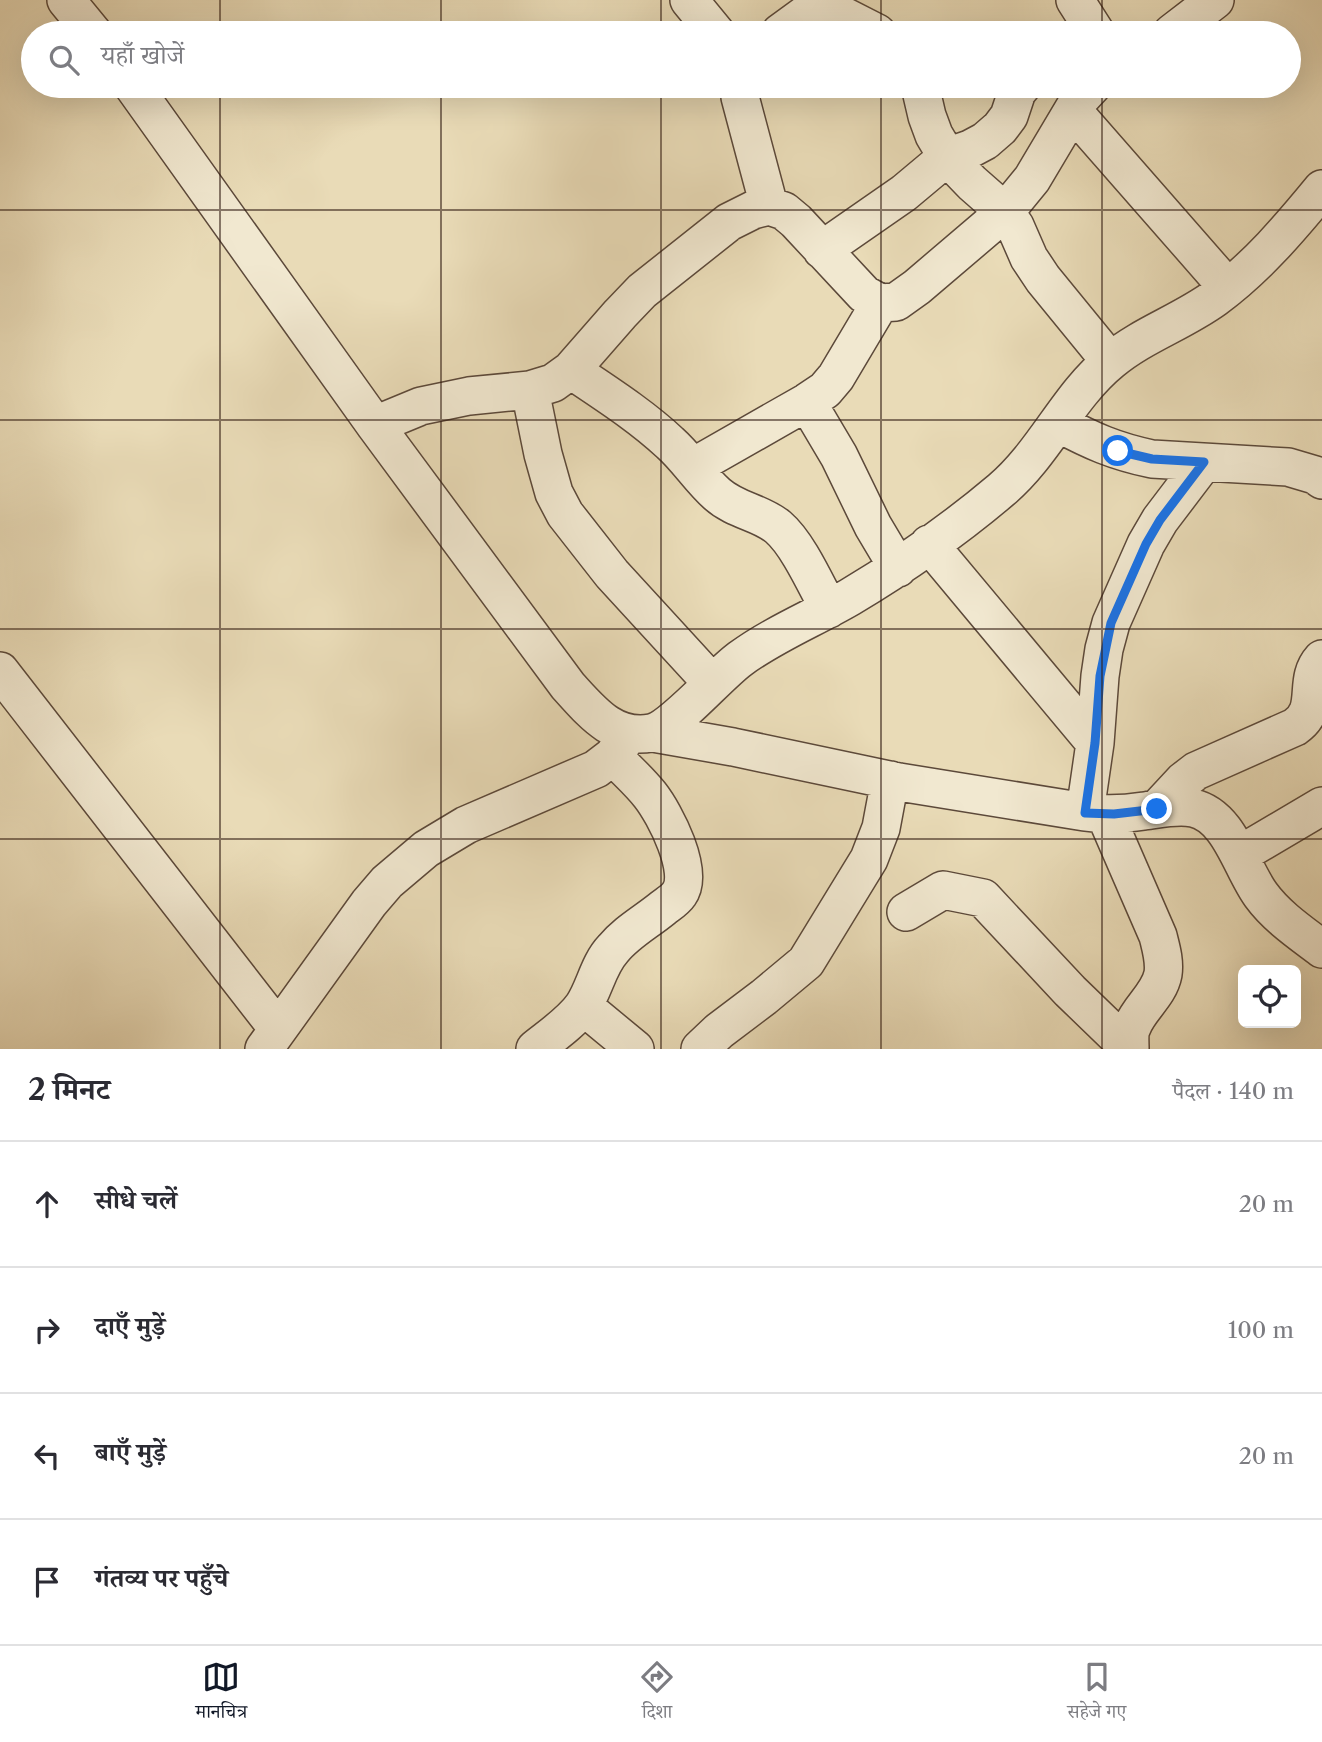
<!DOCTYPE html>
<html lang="hi">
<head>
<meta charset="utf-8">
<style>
	:root { --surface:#fff; --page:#f7f7f7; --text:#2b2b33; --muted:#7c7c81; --line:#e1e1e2; --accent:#111827 }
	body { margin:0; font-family:"Libre Caslon Text","Noto Serif Devanagari",serif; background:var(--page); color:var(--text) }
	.controls { position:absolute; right:21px; bottom:21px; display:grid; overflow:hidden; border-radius:10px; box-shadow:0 7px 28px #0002 }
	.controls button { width:63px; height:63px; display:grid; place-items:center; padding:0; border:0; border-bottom:2px solid var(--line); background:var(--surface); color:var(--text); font:35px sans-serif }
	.stop { position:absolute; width:21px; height:21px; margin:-16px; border:5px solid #1a73e8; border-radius:50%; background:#fff }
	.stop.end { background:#1a73e8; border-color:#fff; box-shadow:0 2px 7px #0008 }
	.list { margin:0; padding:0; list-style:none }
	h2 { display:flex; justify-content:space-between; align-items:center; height:91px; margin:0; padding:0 28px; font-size:30px }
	h2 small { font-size:23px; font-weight:400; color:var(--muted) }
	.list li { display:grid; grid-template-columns:46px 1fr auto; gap:21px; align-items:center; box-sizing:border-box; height:126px; padding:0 28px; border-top:2px solid var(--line) }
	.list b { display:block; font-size:26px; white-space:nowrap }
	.list em { font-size:23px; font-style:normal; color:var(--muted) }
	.icon { flex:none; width:38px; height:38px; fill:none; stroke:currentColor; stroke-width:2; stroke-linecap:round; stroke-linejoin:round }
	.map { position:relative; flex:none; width:1322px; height:1049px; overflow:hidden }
	.search { position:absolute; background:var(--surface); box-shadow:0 7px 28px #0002; left:21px; right:21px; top:21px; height:77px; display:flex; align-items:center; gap:18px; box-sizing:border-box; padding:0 24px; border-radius:38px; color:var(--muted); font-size:26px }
	.sheet { height:595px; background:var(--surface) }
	nav { display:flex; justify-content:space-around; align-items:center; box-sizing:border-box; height:98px; border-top:2px solid var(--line); background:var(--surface); font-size:19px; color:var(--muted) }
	nav a { display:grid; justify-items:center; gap:4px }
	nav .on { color:var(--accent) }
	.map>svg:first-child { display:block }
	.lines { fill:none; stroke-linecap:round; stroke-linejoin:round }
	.minor-casing { stroke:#5c493a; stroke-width:40 }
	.minor { stroke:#f1e8d0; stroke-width:37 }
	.route { stroke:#1a73e8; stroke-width:9 }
	.grid { fill:none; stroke:#2d1810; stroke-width:2; stroke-opacity:0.55 }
</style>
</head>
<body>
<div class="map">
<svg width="1322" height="1049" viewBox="0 0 1322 1049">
	<rect width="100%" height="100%" fill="#e9dbb7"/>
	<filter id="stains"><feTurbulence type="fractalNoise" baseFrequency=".00286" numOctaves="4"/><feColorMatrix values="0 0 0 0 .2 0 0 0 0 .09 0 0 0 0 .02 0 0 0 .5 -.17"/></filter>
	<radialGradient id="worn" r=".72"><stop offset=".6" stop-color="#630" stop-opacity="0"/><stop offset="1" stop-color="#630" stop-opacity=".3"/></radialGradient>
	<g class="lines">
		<g class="minor-casing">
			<path id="minor" d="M66,0L93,33
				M689,0L716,33
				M1075,0L1096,33
				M820,4L877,33
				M780,33L825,0
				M1172,33L1215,0
				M133,86L375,425L568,686C591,711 613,740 651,733C672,729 718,675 740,659C774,634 814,618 850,597C902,566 955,529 1001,490C1044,454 1068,396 1111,361C1142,335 1182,322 1215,298C1256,268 1290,228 1322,189
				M741,86L740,97L769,206
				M920,86L927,116L934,135L947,157L972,183L1005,212L1015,226L1029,258L1043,279L1110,361
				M1073,111L1228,288
				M822,250L904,193L947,157L970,149L985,141L1000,128L1009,116L1017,92L1022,86
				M571,370C605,393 640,415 670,443C687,458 700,479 717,494C736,511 760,512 778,527C798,544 816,585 829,609
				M530,390L543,454L554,493L565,514L612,574L712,683
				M807,402L839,456L873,526L898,568
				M1058,423C1092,441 1114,451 1152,459L1288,467L1315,475L1322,480
				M375,425L421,406L469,396L530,390L553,383L571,370L620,314L642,291L729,222L753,210L769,206L784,211L796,221L864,294L880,303L896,302L917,287L1005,212L1032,179L1079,100L1092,86
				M693,467L807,402L825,390L836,377L880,303
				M929,544L1095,743
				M0,671L278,1029
				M653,733L733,747L899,782L1085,812C1104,815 1125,814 1144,811C1160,809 1176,805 1193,808C1230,816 1241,868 1261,895C1277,917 1301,933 1322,949
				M1157,809L1183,781L1196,771L1295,727C1322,709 1302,681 1322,659
				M1085,812L1095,743L1100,676L1104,649L1111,623L1146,544L1160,520L1204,462
				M1105,814L1158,936C1161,948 1165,961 1163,974C1159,995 1139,1008 1132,1027C1129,1033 1130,1042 1130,1049
				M1239,855L1322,806
				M906,912L943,890L983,898L1070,991L1130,1049
				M583,1006L635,1049
				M264,1049L369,903L387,882L426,849L466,825L596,769L613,756L629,734
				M535,1049C551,1036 571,1023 583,1006C595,988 598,965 613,949C627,932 646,922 663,908C668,904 675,900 679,894C695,872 665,814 650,795C639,781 625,769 613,756
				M700,1049L719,1031L764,997L806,962L869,859L881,828L890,780"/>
		</g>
		<use href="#minor" class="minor"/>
	</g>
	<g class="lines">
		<path class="route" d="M1118,451L1152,459L1204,462L1160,520L1146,544L1111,623L1100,676L1095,743L1085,813L1114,814L1157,809"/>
	</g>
	<path class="grid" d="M220,0V33M441,0V33M661,0V33M881,0V33M1102,0V33M220,86V1049M441,86V1049M661,86V1049M881,86V1049M1102,86V1049M0,210H1322M0,420H1322M0,629H1322M0,839H1322"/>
	<rect width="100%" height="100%" filter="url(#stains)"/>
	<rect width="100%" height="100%" fill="url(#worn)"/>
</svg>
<div class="controls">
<button><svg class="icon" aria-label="locate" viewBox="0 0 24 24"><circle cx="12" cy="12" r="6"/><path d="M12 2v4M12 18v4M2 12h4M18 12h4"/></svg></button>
</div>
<div class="stop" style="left:1118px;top:451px"></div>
<div class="stop end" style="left:1157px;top:809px"></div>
<div class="search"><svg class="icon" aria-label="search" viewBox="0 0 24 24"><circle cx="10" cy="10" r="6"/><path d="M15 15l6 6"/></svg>यहाँ खोजें</div>
</div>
<section class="sheet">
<h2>2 मिनट<small>पैदल · 140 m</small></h2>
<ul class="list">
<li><svg class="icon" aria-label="ahead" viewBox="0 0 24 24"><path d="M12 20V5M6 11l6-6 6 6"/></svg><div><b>सीधे चलें</b></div><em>20 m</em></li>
<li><svg class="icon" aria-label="right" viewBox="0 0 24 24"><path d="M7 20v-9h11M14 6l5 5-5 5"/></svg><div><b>दाएँ मुड़ें</b></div><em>100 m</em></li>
<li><svg class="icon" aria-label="left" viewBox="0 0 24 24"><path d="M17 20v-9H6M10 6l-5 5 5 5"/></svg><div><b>बाएँ मुड़ें</b></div><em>20 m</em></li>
<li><svg class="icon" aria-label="arrive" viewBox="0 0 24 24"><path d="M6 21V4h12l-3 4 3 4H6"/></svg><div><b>गंतव्य पर पहुँचे</b></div></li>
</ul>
</section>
<nav>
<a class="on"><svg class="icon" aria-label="map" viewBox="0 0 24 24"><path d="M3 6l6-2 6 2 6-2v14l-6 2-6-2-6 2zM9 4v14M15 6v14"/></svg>मानचित्र</a>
<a><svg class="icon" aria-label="directions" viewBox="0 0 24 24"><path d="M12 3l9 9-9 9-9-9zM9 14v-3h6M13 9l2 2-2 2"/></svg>दिशा</a>
<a><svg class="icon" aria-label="saved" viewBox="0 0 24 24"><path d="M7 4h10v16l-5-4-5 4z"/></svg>सहेजे गए</a>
</nav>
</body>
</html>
